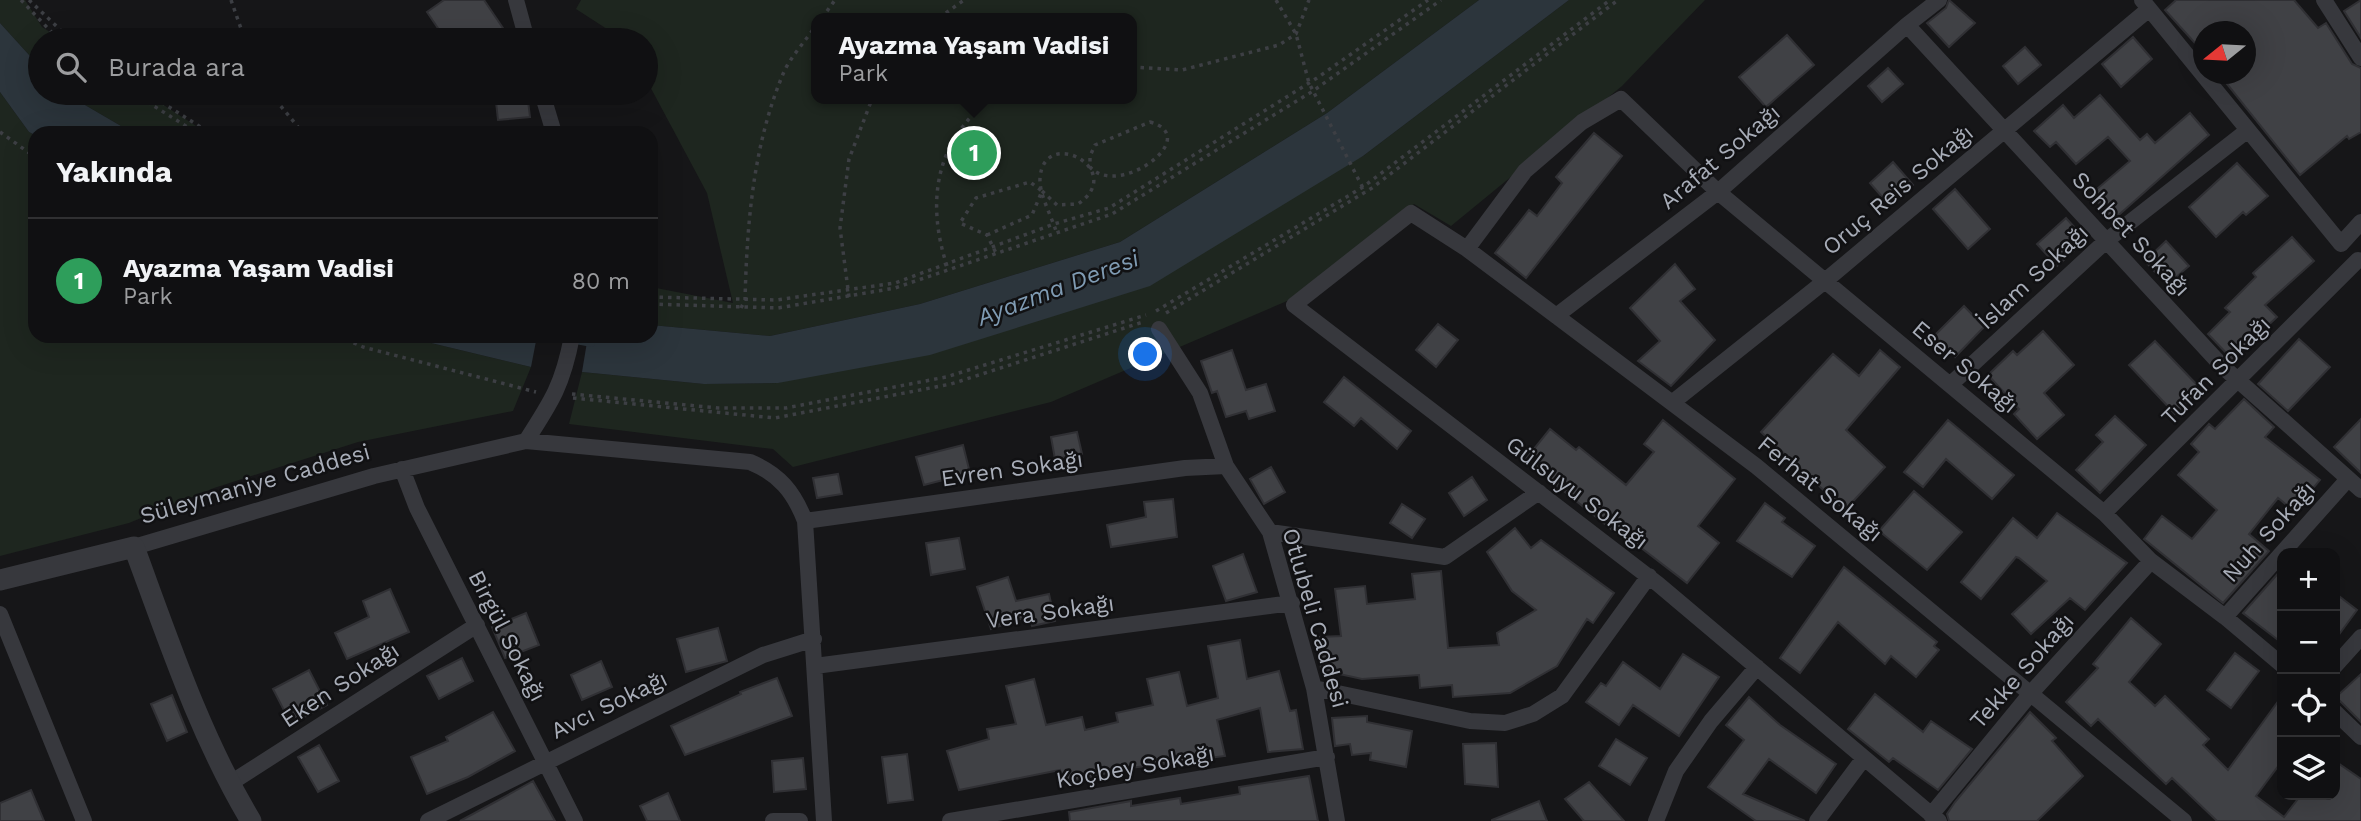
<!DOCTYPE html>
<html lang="tr">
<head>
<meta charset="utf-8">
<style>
	:root { --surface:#101012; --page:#19191b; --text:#f1f3f6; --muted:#9c9d9f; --line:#303032; --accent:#1a73e8 }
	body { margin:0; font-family:"Work Sans",sans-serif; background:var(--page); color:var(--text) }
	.controls { position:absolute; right:21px; bottom:21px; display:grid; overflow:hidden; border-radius:14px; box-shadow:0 7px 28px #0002 }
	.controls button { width:63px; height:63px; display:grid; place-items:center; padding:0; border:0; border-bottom:2px solid var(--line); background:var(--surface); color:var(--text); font:35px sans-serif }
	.compass { position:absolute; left:2193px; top:21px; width:63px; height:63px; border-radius:50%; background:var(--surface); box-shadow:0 7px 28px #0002; rotate:252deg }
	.you { position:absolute; left:1146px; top:355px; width:24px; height:24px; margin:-18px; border:5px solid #fff; border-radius:50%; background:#1a73e8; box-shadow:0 0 0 10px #1a73e833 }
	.badge { display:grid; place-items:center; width:46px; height:46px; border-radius:50%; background:var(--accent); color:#fff; font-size:23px; font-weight:700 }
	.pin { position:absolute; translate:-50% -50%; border:4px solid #fff; box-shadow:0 2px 7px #0006 }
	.popup { position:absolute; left:811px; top:13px; width:326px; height:91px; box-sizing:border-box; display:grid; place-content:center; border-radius:14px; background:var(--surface); filter:drop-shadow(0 2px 5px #0005); font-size:23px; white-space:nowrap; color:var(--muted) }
	.popup b { font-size:26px; color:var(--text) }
	.popup::after { content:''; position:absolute; left:50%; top:100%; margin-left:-14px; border:14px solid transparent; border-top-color:var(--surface) }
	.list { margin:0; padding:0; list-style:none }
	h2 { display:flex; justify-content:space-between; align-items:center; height:91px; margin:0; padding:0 28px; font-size:30px }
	h2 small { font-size:23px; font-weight:400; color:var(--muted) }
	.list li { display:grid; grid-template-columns:46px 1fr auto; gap:21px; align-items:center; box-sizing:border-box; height:126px; padding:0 28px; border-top:2px solid var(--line) }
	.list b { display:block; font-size:26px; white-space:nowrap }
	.list p { margin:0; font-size:23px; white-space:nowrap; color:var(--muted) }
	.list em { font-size:23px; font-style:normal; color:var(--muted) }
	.icon { flex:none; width:38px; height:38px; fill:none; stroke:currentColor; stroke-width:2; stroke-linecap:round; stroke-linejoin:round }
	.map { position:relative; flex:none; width:2361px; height:821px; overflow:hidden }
	.search { position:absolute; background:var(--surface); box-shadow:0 7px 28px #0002; left:28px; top:28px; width:630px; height:77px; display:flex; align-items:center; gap:18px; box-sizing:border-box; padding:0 24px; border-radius:38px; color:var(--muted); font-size:26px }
	.panel { position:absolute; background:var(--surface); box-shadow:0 7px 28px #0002; left:28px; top:126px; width:630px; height:217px; border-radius:21px }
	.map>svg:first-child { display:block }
	.green { fill:#1e261f; fill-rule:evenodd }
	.water { fill:#2c353c }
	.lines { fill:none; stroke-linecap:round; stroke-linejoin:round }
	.stream { stroke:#2c353c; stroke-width:6 }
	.building { fill:#404145; stroke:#303034; stroke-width:2 }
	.path { stroke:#3d3f44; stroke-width:3.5; stroke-dasharray:3.5 5; stroke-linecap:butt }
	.minor { stroke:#37383d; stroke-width:16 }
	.tertiary { stroke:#37383d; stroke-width:21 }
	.labels { text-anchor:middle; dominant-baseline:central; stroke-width:5; stroke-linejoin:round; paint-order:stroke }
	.street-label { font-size:23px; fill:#a8adb8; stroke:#111113 }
	.water-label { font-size:24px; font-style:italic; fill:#7f9bb3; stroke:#111113 }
</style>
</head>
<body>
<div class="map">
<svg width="2361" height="821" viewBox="0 0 2361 821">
	<rect width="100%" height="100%" fill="#161618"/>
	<path class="green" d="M0,0H25L42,27L63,40H40V67L0,23Z
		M581,0H1479L1327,113L1120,242L920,304L770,336L651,325V287L733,303L707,193L646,79V40H624L576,9ZM816,18H1132V99H816Z
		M1569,0H1705L1622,86L1451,226L1414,204L1287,301L1051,402L793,467L773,449L569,424L582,372L704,384L778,383L1363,156Z
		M0,92L29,132L35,135V336H402L531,367L513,411L358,442L214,488L129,523L0,556Z
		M70,93H145L207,133H133L85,105Z"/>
	<path class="water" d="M1479,0H1569L1363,156L1150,286L930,355L778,383L704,384L582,372L588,336H651V325L770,336L920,304L1120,242L1327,113Z
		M0,23L40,67V93H70L85,105L133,133L35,135L29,132L0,92Z
		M402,336H537L531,367Z"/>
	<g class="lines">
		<path class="stream" d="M548,336L592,344"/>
	</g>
	<path class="building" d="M444,0H484L511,40H446L427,12Z
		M1949,0L1975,23L1949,47L1927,23L1946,8Z
		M2176,0H2294L2318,28L2326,23L2352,64L2361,68V132L2349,139L2347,136L2300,175L2219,74H2245V32H2203V52L2165,10Z
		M2361,0V38L2344,11Z
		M1787,35L1814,65L1766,107L1739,77Z
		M2133,37L2152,59L2121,87L2102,64Z
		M2025,47L2041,65L2018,84L2003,66Z
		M1888,68L1903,84L1882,102L1868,86Z
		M495,93H527L530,117L498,120Z
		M2100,95L2140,140L2147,134L2155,143L2190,113L2209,135L2113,220L2091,194L2130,161L2108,137L2076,164L2056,142L2050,147L2034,131L2063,105L2074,118Z
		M1594,133L1622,156L1526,278L1495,253L1529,210L1537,216L1562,183L1556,177Z
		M1893,162L1913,185L1890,206L1870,183Z
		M2237,163L2268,196L2246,215L2243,212L2216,237L2189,207Z
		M1955,189L1990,229L1968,249L1933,209Z
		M2066,218L2086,240L2057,266L2037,244Z
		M2292,237L2314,261L2265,305L2277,317L2232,359L2208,334L2230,312L2225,308L2256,277L2253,273Z
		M2166,241L2189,266L2167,285L2145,261Z
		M1675,264L1695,289L1680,301L1715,340L1671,386L1638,361L1660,341L1630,308Z
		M1964,306L1984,327L1955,357L1934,336Z
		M1438,324L1458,340L1436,367L1416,350Z
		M2043,331L2074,365L2044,393L2064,415L2037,439L2014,414L2019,409L1988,375L2013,351L2017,355Z
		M2299,339L2330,367L2288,411L2258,384Z
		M2155,341L2201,389L2175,414L2129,365Z
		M1232,350L1246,390L1266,384L1275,411L1249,419L1246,411L1226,417L1217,391L1212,393L1201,361Z
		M1880,350L1900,367L1846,430L1885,467L1845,510L1761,432L1833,354L1859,376Z
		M1344,377L1411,431L1397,449L1361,418L1354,426L1324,402Z
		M2244,399L2274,427L2265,437L2320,480L2294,511L2278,498L2249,534L2269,551L2223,603L2144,539L2162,516L2192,539L2217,510L2178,475L2199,452L2191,444L2209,424L2215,429Z
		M2115,416L2146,445L2100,493L2076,470L2103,442L2096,435Z
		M2361,419V473L2334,447Z
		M1663,420L1735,479L1698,526L1719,543L1687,583L1623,534L1621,537L1525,460L1550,429L1576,450L1579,447L1626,485L1654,452L1644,444Z
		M1948,420L2014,475L1992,499L1946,459L1923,487L1904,472Z
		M1077,432L1082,454L1055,459L1051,437Z
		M963,445L970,473L924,485L916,457Z
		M1271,467L1285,492L1264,504L1250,479Z
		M838,474L842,494L817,498L813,478Z
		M1472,477L1487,500L1464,516L1449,493Z
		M1914,491L1962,532L1927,570L1879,531Z
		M1173,499L1177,537L1111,547L1107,525L1146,517L1144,502Z
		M1765,503L1785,518L1782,522L1815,546L1792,577L1737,541Z
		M1402,504L1425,519L1412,538L1390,523Z
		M2057,513L2127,563L2085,610L2070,598L2031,634L2012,614L2047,581L2019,558L2016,557L1981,599L1961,582L2013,518L2037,538Z
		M1515,528L1531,548L1541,540L1614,593L1593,623L1587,619L1557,666L1510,693L1453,697L1452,685L1420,688L1419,675L1362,679L1321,670L1319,637L1341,636L1335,589L1365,586L1367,604L1415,599L1412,574L1441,571L1448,648L1499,645L1497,633L1536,610L1512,591L1487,552Z
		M959,538L965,569L931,575L926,543Z
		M1243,554L1257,592L1226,601L1213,566Z
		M1844,567L1937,642L1934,646L1939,650L1916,677L1891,656L1885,664L1838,622L1800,673L1780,658Z
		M2282,569V643L2243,613Z
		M1008,577L1016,601L1049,594L1055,621L1032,626L1029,616L991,629L977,587Z
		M390,589L409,632L347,659L335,633L369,617L363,601Z
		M2335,593L2357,610L2335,640Z
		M526,613L539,645L505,658L492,627Z
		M2131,618L2161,644L2129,682L2155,706L2165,696L2209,739L2203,745L2228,770L2282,696V761L2256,796L2284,817L2301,795H2335V761L2361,779V821H2217L2172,778L2166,784L2098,719L2091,726L2066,702L2098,668L2093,664Z
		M718,628L727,661L686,672L677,639Z
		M1240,640L1247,679L1279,671L1290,711L1296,710L1303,749L1268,752L1260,708L1217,720L1225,756L1130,768L1062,783L1060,770L959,790L947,751L989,739L987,729L1016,724L1006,686L1034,679L1046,725L1082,717L1085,730L1118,722L1116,713L1153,705L1147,679L1179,672L1187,706L1218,698L1208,646Z
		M2235,653L2259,671L2231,708L2207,690Z
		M1683,654L1719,677L1679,736L1633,705L1619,725L1586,702L1601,683L1606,686L1623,662L1660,689Z
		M462,658L473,681L439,699L427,676Z
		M601,661L612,687L582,700L571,675Z
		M309,670L327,705L291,724L273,689Z
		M2361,674V722L2336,697Z
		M777,678L792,716L685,755L671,726L741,694L740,692Z
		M1875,694L1923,732L1931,721L1972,749L1938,790L1893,758L1889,762L1848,729Z
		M172,695L187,732L167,741L151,704Z
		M1749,697L1780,725L1836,764L1816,793L1769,759L1743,794L1805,821H1756L1708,787L1744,740L1726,725Z
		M493,712L515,751L468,777L427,794L411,757L448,741L446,737Z
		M2030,712L2056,738L2052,741L2083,776L2037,821H1949L1947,814L1955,802Z
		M1367,716V722L1412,731L1406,767L1370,760L1371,753L1352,755L1350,744L1335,746L1332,718Z
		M1616,739L1647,758L1630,785L1599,766Z
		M1496,743L1498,787L1465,784L1463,744Z
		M319,745L339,781L318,792L298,757Z
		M907,754L913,800L888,803L882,757Z
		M803,758L806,789L774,792L772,761Z
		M1309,776L1318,821H1070L1069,812L1131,801V806L1180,798L1181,804L1240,794L1239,787Z
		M533,781L555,821H460L497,801Z
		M1589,782L1624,821H1584L1565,799Z
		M31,790L44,821H0V803Z
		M668,793L680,821H647L640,806Z
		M1539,801L1547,821H1492V820Z"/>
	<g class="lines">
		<path class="path" d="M21,0L59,40
			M29,0L71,40
			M231,0L245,40
			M1276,0L1296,34L1309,83L1365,192
			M822,18L835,0
			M939,18L964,0
			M1132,67L1182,70L1279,45L1296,34L1309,0
			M133,93L197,133
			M147,93L210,133
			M270,93L303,133
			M1150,122C1204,137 1118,199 1090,167V156L1095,145Z
			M0,132L35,157
			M1042,191L1057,205L1078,204C1128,170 1044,125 1040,178C1039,194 1051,215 1056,231
			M987,235L1032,215L1042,191L1030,182L976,198L960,223L987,235L996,253
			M947,266C926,202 935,141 991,99
			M651,297L776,300L895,283L1054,224L1109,208L1317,78L1428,0
			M849,297L840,228L849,159L872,99
			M651,304L778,308L895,288L1112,214L1313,91L1441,0
			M741,308L745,300C747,223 753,146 783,74C790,57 806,41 816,25
			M1156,311L1363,187L1610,0
			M1166,313L1372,188L1618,0
			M338,336L363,347L536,392
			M572,394L718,408H786L946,377L1146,315
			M573,398L775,418L951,384L1143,322"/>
		<path class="minor" d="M516,0L527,40
			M1939,0L1907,25L2222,366L2361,490
			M2142,0L2341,244L2361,222
			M2324,0L2361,58
			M542,93L554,133
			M1467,249L1525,171L1582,122L1621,99L1718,192L2104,513L2151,561L2225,617L2282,665
			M1556,316L1718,192L1907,25
			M1159,329L1200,393L1226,466L1270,532L1314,688L1337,821
			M1951,384L2106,241L2248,130
			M1673,402L1825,281L2149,9
			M526,441C552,401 563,384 572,336
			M402,469L417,508L575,821
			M2104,513L2358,260
			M805,521L1185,468L1226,466
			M1270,532L1445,557L1539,492
			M134,547L374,476L526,441L750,462C779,474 794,492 805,521L824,821
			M0,614L84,821
			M2225,617L2348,479
			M815,666L1292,603
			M2335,666L2361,637
			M1314,688L1470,721L1505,723L1533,714L1562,696L1649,576
			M2335,712L2361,737
			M229,784L477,625
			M1931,815L2031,693L2151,561
			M428,821L763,655L814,639
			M773,821H800
			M950,821L1327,757
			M1656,821L1676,771L1711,721L1757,667
			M1817,821L1864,758
			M1939,821L1658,584L1294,305L1411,213L1467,249L1756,466L2184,821"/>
		<path class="tertiary" d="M0,580L134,547C168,639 200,736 251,821"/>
	</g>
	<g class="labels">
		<g class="street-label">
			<text transform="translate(1720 157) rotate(-40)">Arafat Sokağı</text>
			<text transform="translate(1898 190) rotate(-40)">Oruç Reis Sokağı</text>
			<text transform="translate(2131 234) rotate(47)">Sohbet Sokağı</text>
			<text transform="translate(2033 277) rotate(-43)">İslam Sokağı</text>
			<text transform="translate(1965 367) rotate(40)">Eser Sokağı</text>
			<text transform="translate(2216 371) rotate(-45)">Tufan Sokağı</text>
			<text transform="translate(1012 469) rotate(-8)">Evren Sokağı</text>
			<text transform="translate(255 484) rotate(-16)">Süleymaniye Caddesi</text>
			<text transform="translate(1820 489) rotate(39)">Ferhat Sokağı</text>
			<text transform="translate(1577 493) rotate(37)">Gülsuyu Sokağı</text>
			<text transform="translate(2269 532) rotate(-48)">Nuh Sokağı</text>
			<text transform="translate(1050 612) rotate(-8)">Vera Sokağı</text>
			<text transform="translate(1315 618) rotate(74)">Otlubeli Caddesi</text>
			<text transform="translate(507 636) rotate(63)">Birgül Sokağı</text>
			<text transform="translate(2022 671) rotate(-49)">Tekke Sokağı</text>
			<text transform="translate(340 685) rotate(-33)">Eken Sokağı</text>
			<text transform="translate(609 705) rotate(-26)">Avcı Sokağı</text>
			<text transform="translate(1135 767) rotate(-10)">Koçbey Sokağı</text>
		</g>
		<g class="water-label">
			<text transform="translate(1058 288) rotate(-21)">Ayazma Deresi</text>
		</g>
	</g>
</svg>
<div class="controls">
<button>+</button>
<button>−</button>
<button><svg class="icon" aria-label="locate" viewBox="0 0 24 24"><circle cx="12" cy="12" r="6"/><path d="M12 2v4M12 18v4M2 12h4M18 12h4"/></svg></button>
<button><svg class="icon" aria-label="layers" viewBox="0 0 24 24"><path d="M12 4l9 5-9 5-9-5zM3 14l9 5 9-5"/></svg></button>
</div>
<svg class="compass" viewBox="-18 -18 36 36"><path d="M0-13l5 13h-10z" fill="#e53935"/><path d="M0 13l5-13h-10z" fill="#9c9d9f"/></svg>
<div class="you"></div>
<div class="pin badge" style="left:974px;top:153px;background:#2e9e5b">1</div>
<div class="popup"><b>Ayazma Yaşam Vadisi</b>Park</div>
<div class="search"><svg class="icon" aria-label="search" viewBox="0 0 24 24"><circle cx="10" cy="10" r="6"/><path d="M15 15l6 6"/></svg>Burada ara</div>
<section class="panel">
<h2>Yakında<small></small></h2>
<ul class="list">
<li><span class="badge" style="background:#2e9e5b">1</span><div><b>Ayazma Yaşam Vadisi</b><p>Park</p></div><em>80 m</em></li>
</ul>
</section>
</div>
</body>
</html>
